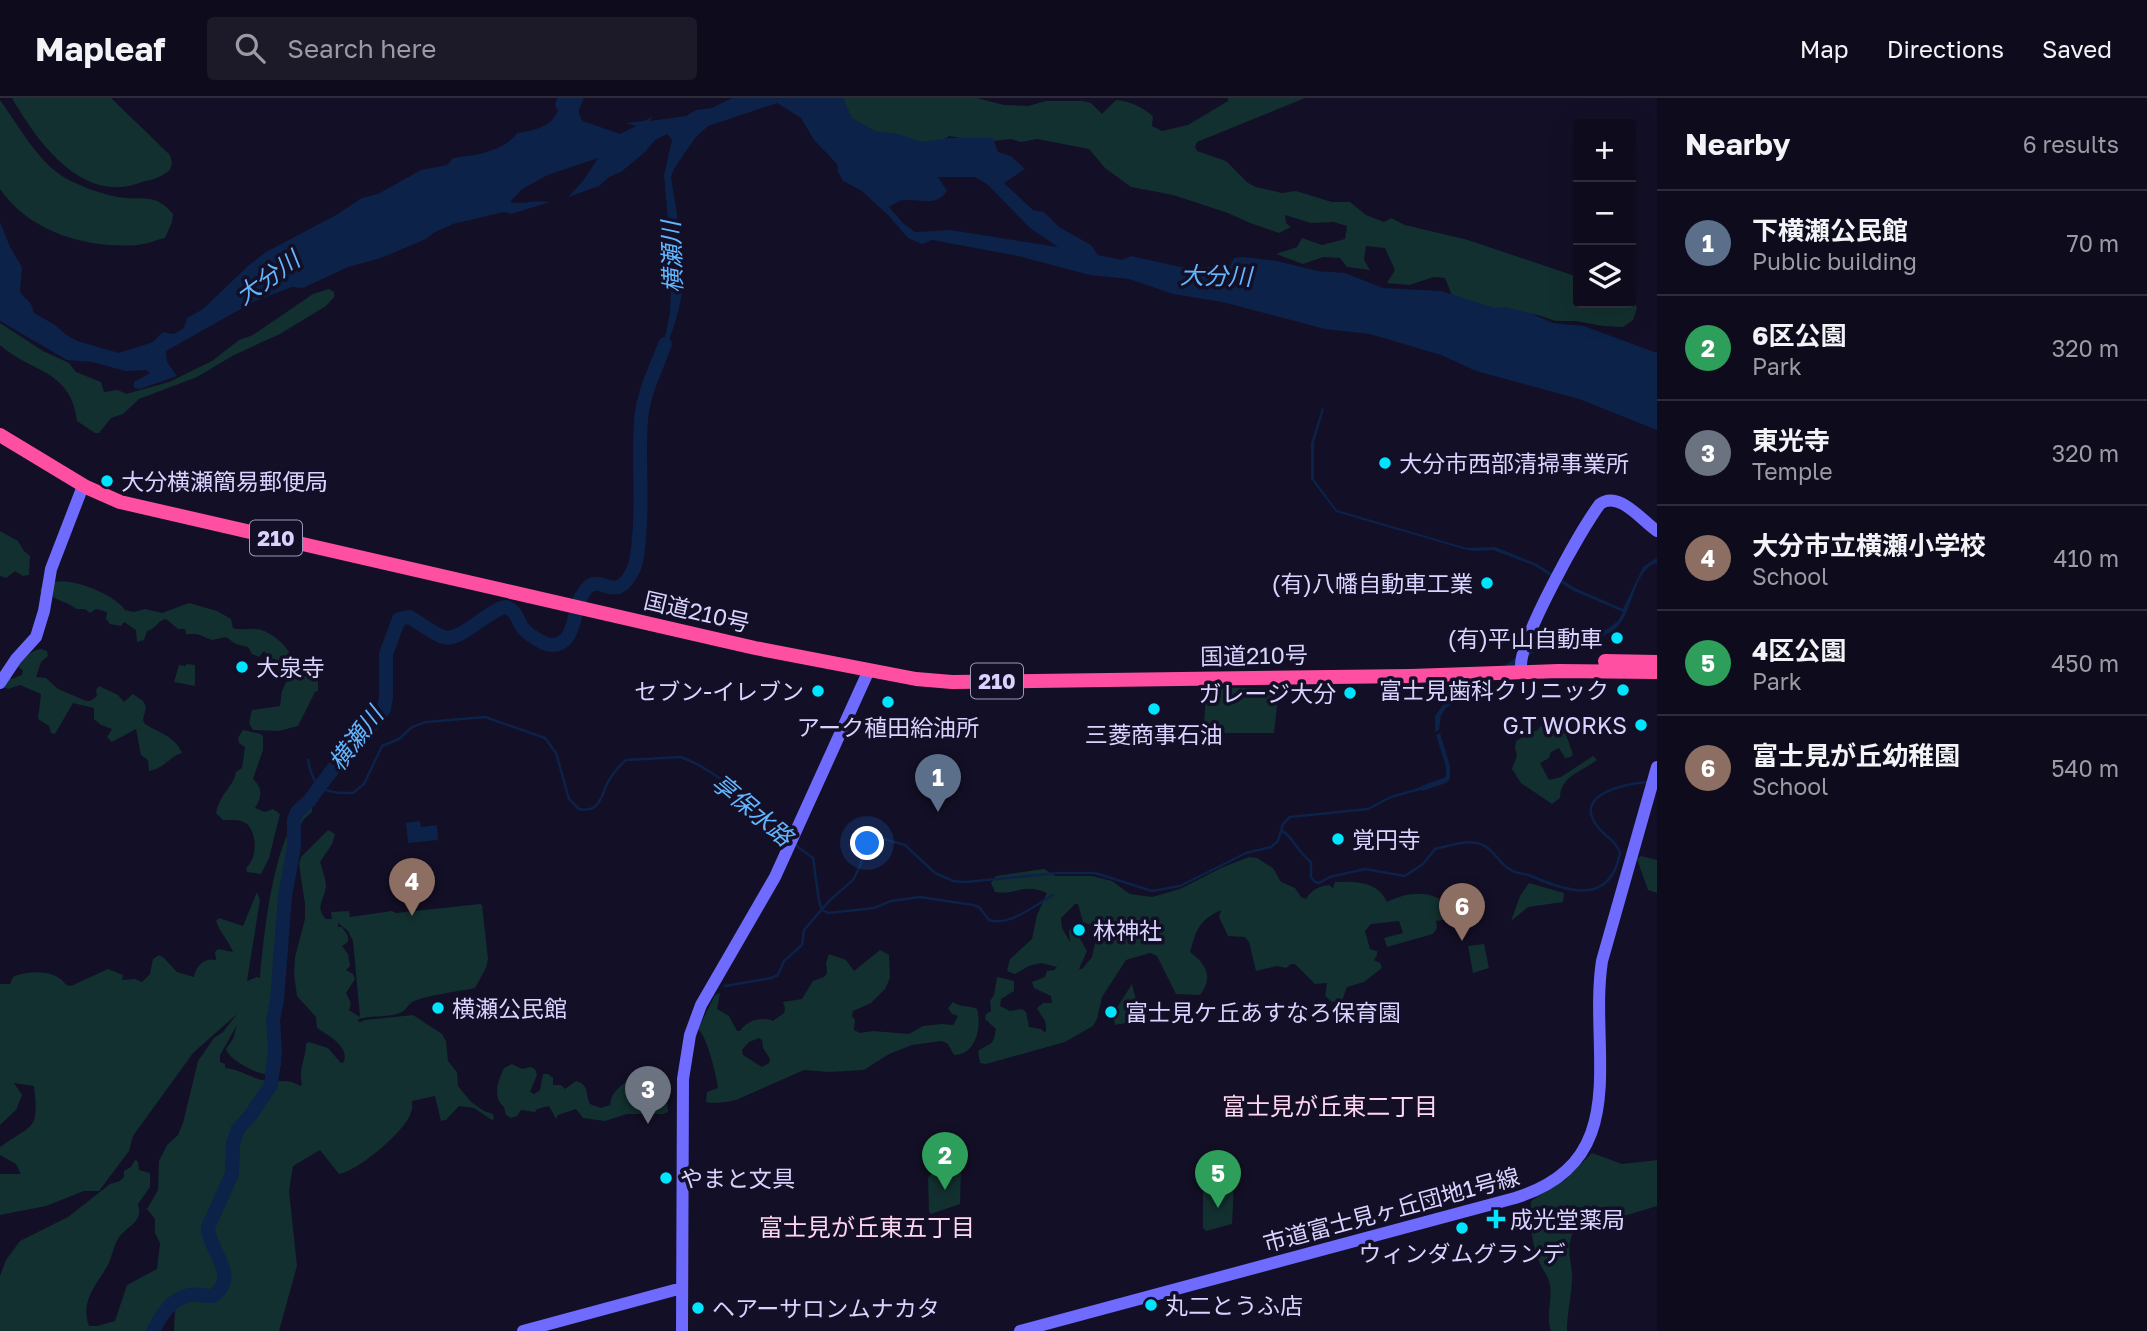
<!DOCTYPE html>
<html lang="en">
<head>
<meta charset="utf-8">
<style>
	:root { --surface:#0e0b1c; --page:#1c1929; --text:#f1f3f6; --muted:#9b9ba3; --line:#2e2b3b; --accent:#00e5ff }
	body { margin:0; font-family:"Golos Text","Noto Sans JP",sans-serif; background:var(--page); color:var(--text) }
	.controls { position:absolute; right:21px; top:21px; display:grid; overflow:hidden; border-radius:7px; box-shadow:0 7px 28px #0002 }
	.controls button { width:63px; height:63px; display:grid; place-items:center; padding:0; border:0; border-bottom:2px solid var(--line); background:var(--surface); color:var(--text); font:35px sans-serif }
	.you { position:absolute; left:868px; top:746px; width:24px; height:24px; margin:-18px; border:5px solid #fff; border-radius:50%; background:#1a73e8; box-shadow:0 0 0 10px #1a73e833 }
	.badge { display:grid; place-items:center; width:46px; height:46px; border-radius:50%; background:var(--accent); color:#fff; font-size:23px; font-weight:700 }
	.pin { position:absolute; translate:-50% -58px; filter:drop-shadow(0 2px 4px #0008) }
	.pin::after { content:''; position:absolute; top:37px; width:24px; height:21px; background:inherit; clip-path:polygon(0 0,100% 0,50% 100%) }
	.list { margin:0; padding:0; list-style:none }
	h2 { display:flex; justify-content:space-between; align-items:center; height:91px; margin:0; padding:0 28px; font-size:30px }
	h2 small { font-size:23px; font-weight:400; color:var(--muted) }
	.list li { display:grid; grid-template-columns:46px 1fr auto; gap:21px; align-items:center; box-sizing:border-box; height:105px; padding:0 28px; border-top:2px solid var(--line) }
	.list b { display:block; font-size:26px; white-space:nowrap }
	.list p { margin:0; font-size:23px; white-space:nowrap; color:var(--muted) }
	.list em { font-size:23px; font-style:normal; color:var(--muted) }
	.icon { flex:none; width:38px; height:38px; fill:none; stroke:currentColor; stroke-width:2; stroke-linecap:round; stroke-linejoin:round }
	.map { position:relative; flex:none; width:1657px; height:1233px; overflow:hidden }
	header { display:flex; align-items:center; gap:42px; box-sizing:border-box; height:98px; padding:0 35px; background:var(--surface); border-bottom:2px solid var(--line) }
	header strong { font-size:33px }
	nav { display:flex; gap:38px; margin-inline-start:auto; font-size:24px }
	.search { width:490px; height:63px; background:var(--page); display:flex; align-items:center; gap:18px; box-sizing:border-box; padding:0 24px; border-radius:7px; color:var(--muted); font-size:26px }
	main { display:flex }
	aside { flex:1; background:var(--surface) }
	.map>svg:first-child { display:block }
	.green { fill:#12302f; fill-rule:evenodd }
	.water { fill:#0c2248; fill-rule:evenodd }
	.lines { fill:none; stroke-linecap:round; stroke-linejoin:round }
	.stream { stroke:#0c2248; stroke-width:2.5 }
	.river { stroke:#0c2248; stroke-width:14 }
	.secondary { stroke:#6f6bff; stroke-width:12 }
	.highway { stroke:#ff4fa3; stroke-width:14 }
	.poi-dot { fill:#00e5ff; stroke:#130f26; stroke-width:2.5 }
	.labels { text-anchor:middle; dominant-baseline:central; stroke-width:7; stroke-linejoin:round; paint-order:stroke }
	.shield { fill:#130f26; stroke:#9e99be; stroke-width:2 }
	.shield-label { font-size:21px; font-weight:bold; fill:#d9d4ff }
	.poi-label { font-size:23px; fill:#d9d4ff; stroke:#130f26; text-anchor:start }
	.street-label { font-size:23px; fill:#d9d4ff; stroke:#130f26 }
	.water-label { font-size:24px; font-style:italic; fill:#62b6ff; stroke:#130f26 }
	.neighbourhood-label { font-size:24px; fill:#ffd6f0; stroke:#130f26 }
</style>
</head>
<body>
<header>
<strong>Mapleaf</strong>
<div class="search"><svg class="icon" aria-label="search" viewBox="0 0 24 24"><circle cx="10" cy="10" r="6"/><path d="M15 15l6 6"/></svg>Search here</div>
<nav><a>Map</a><a>Directions</a><a>Saved</a></nav>
</header>
<main>
<div class="map">
<svg width="1657" height="1233" viewBox="0 0 1657 1233">
	<rect width="100%" height="100%" fill="#130f26"/>
	<path class="green" d="M12,0H111L170,57L172,65L170,72C157,82 151,81 136,86C79,104 36,41 12,0Z
		M841,0H977L1004,7L1028,8L1046,3H1083L1091,5L1102,16L1116,2C1131,3 1141,9 1153,18L1152,28L1162,33L1188,27L1228,3V0H1305L1197,44L1195,49L1197,53L1226,63L1248,85L1256,89L1282,95L1296,93L1332,104H1350L1366,117L1384,124L1391,120L1405,127L1468,142L1578,179V205H1631V197L1637,210L1633,222L1623,229L1603,228L1576,223H1556L1538,217L1494,211L1453,200L1445,180L1434,179L1409,187L1387,185L1395,172L1385,150L1366,148L1364,162L1370,172L1347,169L1340,160L1323,159L1303,166L1276,156L1297,149L1302,140L1322,147L1345,141L1347,128L1333,124L1311,125L1285,117L1286,125L1291,129L1279,135L1250,125L1228,115L1173,97L1131,89L1105,70L1089,51L1037,41L1021,44L1011,41L984,44L949,38C923,60 884,38 856,29Z
		M0,2C19,28 38,65 67,81C83,89 101,96 118,99C142,103 155,94 173,116L172,124L165,140C156,142 147,146 138,147C88,151 29,134 0,91Z
		M329,191L334,194V199L326,208L280,236L234,257L197,279L139,301L123,316L111,320L99,335H95L77,323C71,271 31,275 0,247V225L43,253L69,265L76,274L101,284L104,294L118,292L126,296L169,284L212,263L239,242L253,237L313,196Z
		M0,433L18,443L24,453L30,458L29,477L23,478L15,473L6,480L0,478Z
		M51,480L55,484C72,479 116,497 125,512L134,514L145,511L162,515L189,505L217,513L231,521L233,530C242,533 247,530 256,531C268,532 283,544 289,554L288,560L284,564L270,560L264,553L259,559L252,556L248,549L236,546L226,539L212,542L197,536H186L185,531H178L166,521C158,522 156,531 147,533L144,542L137,544L136,532L124,524L121,528L110,526L106,521L107,514L96,511L90,515L85,511H76C68,503 56,504 50,495L44,498L40,493L44,482Z
		M41,551L47,553L48,558L41,564L36,579L46,580L58,591L86,603H90L97,598L96,592L99,588L118,597L124,604L133,596L143,603L146,609L143,622L145,626C159,635 175,638 182,655C170,658 164,671 149,673L148,662L141,657L136,631L112,644L107,639L112,631L101,627L94,621V610L73,605L55,636L51,635L49,628L38,621L41,596L20,587L8,591L3,589L7,579L12,581L22,577L23,573L14,565C25,562 30,552 41,551Z
		M297,561L308,574L318,579V593L315,594L298,628L279,633L253,632L249,625L252,612L280,608L282,593Z
		M186,566L195,567V588L174,584L179,567L186,568Z
		M1207,589L1279,591L1274,635H1203Z
		M1551,619L1565,634L1573,656L1571,659L1565,660L1559,650L1551,654L1549,660L1540,665L1549,682L1561,679L1593,658L1597,662C1583,673 1560,678 1560,700L1552,706L1521,685L1512,671L1517,658L1515,650L1516,643L1523,639L1527,640L1532,634L1538,632L1545,621Z
		M243,632L261,636L263,639V652L253,681C263,690 262,699 255,710L265,714L273,711L280,716L269,760L261,776L247,774L246,770C257,761 258,737 247,726C241,721 231,722 223,722L216,715C220,695 234,688 236,674L242,670L245,649L239,645L238,640Z
		M309,705L312,706V714L303,722L295,740L283,801L278,862L281,890L279,955L281,966L278,977C265,981 229,963 226,951L233,941L237,927L220,957V964L225,966V970C238,971 250,979 262,982C276,985 288,980 300,988L302,986C298,972 306,960 306,946L309,944L328,950L341,965L344,964C349,948 329,938 317,930L316,919L297,898L294,876L295,859L305,821V806L299,766L301,759L328,732L335,736L332,746L320,764C322,771 326,781 326,788C325,801 314,809 326,821H332L331,814L349,813L350,819L392,813L396,815L480,806L482,807L488,861L486,870L475,890C455,894 434,896 414,903C408,906 407,911 402,914C388,921 370,916 357,922L360,924L365,922L413,917L442,936L446,943L448,963L457,974L458,988L471,1004L484,1013L493,1016L494,1021L492,1022L474,1010L459,1008L446,1022L441,1023L435,998L412,1003C412,1007 413,1010 411,1014C407,1032 358,1073 339,1076L320,1052L293,1068L289,1093L297,1168L279,1233H174L175,1210L158,1233H153L151,1229L147,1233H0V1178L6,1162L20,1143L68,1119L110,1086L120,1083L124,1079V1073L131,1069L135,1062L138,1063L139,1072L150,1075V1089L138,1106C144,1125 126,1128 118,1141C113,1149 112,1159 108,1167C96,1188 80,1202 89,1228H97L115,1223L127,1187L157,1171L160,1145L155,1135V1121L147,1111L158,1092L159,1063L167,1047L178,1037L183,1025L198,963L214,940L223,934L237,916L193,955L133,1038L129,1053L99,1093H84L46,1108L0,1117V1076H21L16,1066L0,1057V1049C34,1025 39,1033 34,988L14,985L22,997L16,1012L0,1027V886H10L13,879C27,872 57,871 66,887L71,888L108,871L123,877L122,882L135,881L142,884L150,876L153,861L159,857L164,860L177,874L194,879C196,868 204,859 216,862L215,854L218,851L233,854C228,841 220,835 216,823L219,820L243,828L257,794L260,802L247,883L257,879L260,880C264,837 273,733 309,705ZM338,825L348,833L353,843L360,919L349,912L351,905L346,895L355,881L353,876L346,872L350,868L348,856L342,848L348,844V838L342,829H338Z
		M1641,758L1657,762V795L1648,792L1637,761Z
		M1249,759L1257,760L1273,770L1281,784L1295,790L1301,799L1306,801C1311,792 1319,788 1329,787L1333,790L1335,784C1355,783 1378,783 1387,804C1402,796 1423,792 1438,800C1450,806 1450,810 1464,812L1467,818L1436,823L1437,830L1433,836L1387,849L1384,840L1403,835L1399,823L1371,826L1365,833L1370,851L1377,853V857L1374,862L1380,865L1382,870L1364,884L1347,889L1342,903L1332,904L1325,898L1327,885L1315,886L1295,866H1291L1286,870L1277,868L1256,873L1249,844L1245,839L1228,838L1219,819L1221,812C1198,823 1197,831 1190,854C1206,866 1214,879 1200,897L1176,896L1157,858L1150,855L1126,862L1102,899L1097,921L1093,928L1065,944L986,966L980,965L978,953C991,944 993,949 996,931L985,921L986,916L991,913L990,903L994,897L997,879L1014,883V893L1001,901L1000,908L1010,913L1022,911L1026,914L1029,929L1041,931L1045,935C1049,923 1042,921 1037,910L1043,905H1052L1051,898L1034,890L1032,884L1045,879L1047,873L1054,872L1057,869L1041,865L1029,868L1015,876L1007,873L1010,861L1032,841L1037,817L1047,795C1024,784 1014,798 995,794L991,785L996,778L1044,771L1055,778H1092L1112,783L1130,796L1152,799L1180,791L1223,769ZM1075,806H1078L1083,824L1091,827L1097,825L1099,828L1092,859L1082,871H1079L1087,853L1078,837L1079,832L1077,829L1071,830L1069,833L1070,844L1062,830L1061,820Z
		M1529,785L1564,795L1563,804L1528,809L1511,823L1520,798Z
		M1484,846L1489,870L1473,875L1468,848Z
		M880,852L889,857L890,880L885,891L871,905L853,913L852,918L855,922L854,932L860,935L873,933L909,936L923,928L942,926L953,927L958,918L952,916L948,910L953,904C961,910 968,907 977,911C982,929 976,957 954,957L948,946L942,943L912,947L889,956L864,972L829,974L804,972L736,1002C727,1004 716,1006 706,1004L707,994L718,990C716,976 707,938 698,931L715,897L720,895L717,911L729,918L737,933H740C746,923 762,918 773,923L784,915L785,910L783,904L802,901L813,883L824,879L827,875L826,865L829,856L846,862L854,873ZM759,940L762,942L763,950L770,961L769,965L762,969L743,957L742,952L749,944Z
		M1132,886L1141,922L1115,927L1113,916Z
		M512,966L522,971L531,969L535,971L537,977L530,994L534,996L540,992L543,976H548L553,980V987H561L565,991L576,983C590,987 585,996 590,1006L601,1010L610,1007C612,992 621,989 631,979L636,981L638,992L647,995V1000L642,1004V1009L654,1013L659,1006L667,1005L668,1014L662,1016H627L605,1023L583,1020L576,1011L558,1017L556,1021L549,1008L537,1011L535,1014L521,1012L517,1018L511,1020L506,1017L504,1009C492,999 498,983 504,970Z
		M1592,1055L1622,1066L1657,1062V1108L1574,1133C1564,1150 1573,1165 1572,1183C1571,1200 1567,1216 1567,1233H1551C1545,1217 1554,1198 1549,1183C1547,1176 1541,1170 1539,1163C1531,1144 1530,1124 1531,1103L1567,1080Z
		M959,1069L961,1070L960,1106L931,1116L929,1114L928,1080L930,1077Z
		M1231,1085L1234,1088L1232,1126L1206,1133L1203,1130V1093Z"/>
	<path class="water" d="M557,0H584C581,9 575,13 583,23L620,36L636,28L626,25L644,23L652,19L650,23L686,18L696,12L712,10L732,0H843L852,20L875,33L898,36L921,44L950,40H993L998,54L1011,58L1025,71L1004,85L1033,112L1044,114L1059,129L1091,147L1098,157L1122,162L1131,158L1181,169H1229L1234,160L1244,159L1277,163L1318,173L1345,175L1383,190L1441,193L1495,210L1505,209L1530,215L1553,225L1584,228L1657,255V332L1579,301L1476,273L1441,257L1370,236L1325,231L1222,204L1173,196L1129,181L1090,177L1018,158L932,142L922,146L908,140L889,118L862,93L843,83L838,74L837,66L814,42L801,20L777,5L708,28L695,40L674,71L671,79L677,116L680,179H684C682,208 672,237 660,263L655,260L665,239L670,214L672,169L664,77L672,42L667,36L655,42L645,54L621,74L609,79L599,88L568,99L583,83L598,60L548,77L522,91L510,104C523,107 536,101 550,104L511,116L504,114L453,126L435,134L426,141L381,160L348,169L303,190L292,189L255,203L166,253L167,264L177,278L140,291L134,290V284L150,275L146,272L125,273L92,264L67,262L0,223V124L10,149L22,169L20,194L31,206L34,215L55,227L65,236L77,243L119,255L153,244L163,234L174,236L184,230L187,220L203,211L249,167L266,154L336,117L362,100L378,96L421,72L447,67L453,60C476,57 503,54 517,35C534,32 550,30 558,13L555,7ZM938,79H975L987,86L1030,130L1058,149L950,132L915,134L904,126L889,109C893,107 899,102 904,102C919,101 937,109 947,93Z
		M1322,310L1324,311L1314,345V381L1337,412L1467,450L1495,449L1537,466L1575,490L1623,511L1643,469L1655,461H1657V465C1632,471 1634,517 1614,532C1603,540 1579,545 1566,543C1559,542 1557,540 1550,543L1482,591L1447,609L1441,617L1439,632L1435,634V618L1445,604L1475,589L1531,549L1553,537L1576,539L1607,531L1618,523L1623,514L1572,492L1535,468L1493,452L1474,453L1463,451L1336,414L1311,381V345Z
		M1440,635L1450,668V681L1446,685L1422,693L1421,688L1446,679V669L1436,637Z
		M420,723L421,729L437,727L438,742L408,745L406,725Z"/>
	<g class="lines">
		<path class="stream" d="M308,662C313,691 324,696 353,695L364,686L382,648L399,641L412,629L426,624L485,619L545,640L556,655L569,701L579,711C600,715 601,698 608,684C613,675 619,668 626,662L681,659L699,667L718,679L751,714L788,743
			M1282,733C1292,737 1298,755 1311,764V779L1315,784L1319,785L1330,779L1365,771L1405,778L1423,766L1435,751C1449,748 1470,740 1483,747C1495,752 1499,767 1511,772C1517,776 1524,775 1531,778C1568,794 1610,808 1620,755C1616,742 1605,739 1598,729C1571,696 1626,686 1647,684
			M794,746L813,760L819,803L822,812L828,815L874,810L891,803L920,799L973,807L979,809L989,822C1009,829 1035,807 1053,797
			M725,888L771,880L778,877L784,863L802,847L804,832L830,802L853,782L861,766L863,749L873,738L905,747L935,775L953,783L966,784L1059,775H1095L1152,793L1180,788L1246,755L1271,749L1278,743L1283,726L1290,719L1368,711L1391,699L1423,690"/>
		<path class="river" d="M153,1233C161,1218 171,1200 190,1197C197,1195 205,1199 213,1198C241,1178 208,1152 208,1129L232,1076L233,1046L238,1031L250,1018L271,987L275,953L273,922L277,902L285,798L294,749V722L297,714L309,703L350,648L373,626L384,611L386,599V556L399,521L409,519C420,525 431,534 443,539C460,545 487,512 506,509C516,512 517,521 522,529C527,536 545,548 553,547C576,545 573,514 581,499C583,496 587,488 591,487C604,480 618,506 634,470C638,461 638,449 639,439C643,400 638,361 641,322C643,295 656,271 665,246"/>
		<path class="secondary" d="M1521,567C1521,539 1581,431 1600,406C1619,392 1642,423 1657,433
			M0,585L16,561L36,539L44,513L51,471L83,388
			M523,1233L682,1190
			M682,1233L683,981L690,937L701,907L775,779L869,572
			M1020,1233L1515,1100C1636,1063 1588,954 1602,863L1657,669"/>
		<path class="highway" d="M0,337L86,389L120,404L755,550L916,581L952,584L1411,578L1558,573L1657,574
			M1605,563L1657,564"/>
	</g>
	<g class="poi-dot">
		<circle cx="1385" cy="365" r="7"/>
		<circle cx="107" cy="383" r="7"/>
		<circle cx="1487" cy="485" r="7"/>
		<circle cx="1617" cy="540" r="7"/>
		<circle cx="242" cy="569" r="7"/>
		<circle cx="1623" cy="592" r="7"/>
		<circle cx="818" cy="593" r="7"/>
		<circle cx="1350" cy="595" r="7"/>
		<circle cx="888" cy="604" r="7"/>
		<circle cx="1154" cy="611" r="7"/>
		<circle cx="1641" cy="627" r="7"/>
		<circle cx="1338" cy="741" r="7"/>
		<circle cx="1079" cy="832" r="7"/>
		<circle cx="438" cy="910" r="7"/>
		<circle cx="1111" cy="914" r="7"/>
		<circle cx="666" cy="1080" r="7"/>
		<path d="M1492.5 1110.5h7v7h7v7h-7v7h-7v-7h-7v-7h7z"/>
		<circle cx="1462" cy="1130" r="7"/>
		<circle cx="1151" cy="1207" r="7"/>
		<circle cx="698" cy="1210" r="7"/>
	</g>
	<g class="labels">
		<g class="shield">
			<rect x="250" y="422.5" width="52" height="35" rx="5"/>
			<rect x="971" y="565.5" width="52" height="35" rx="5"/>
		</g>
		<g class="shield-label">
			<text x="276" y="440">210</text>
			<text x="997" y="583">210</text>
		</g>
		<g class="poi-label">
			<text x="1399" y="365">大分市西部清掃事業所</text>
			<text x="121" y="383">大分横瀬簡易郵便局</text>
			<text x="1473" y="485" text-anchor="end">(有)八幡自動車工業</text>
			<text x="1603" y="540" text-anchor="end">(有)平山自動車</text>
			<text x="256" y="569">大泉寺</text>
			<text x="1609" y="592" text-anchor="end">富士見歯科クリニック</text>
			<text x="804" y="593" text-anchor="end">セブン-イレブン</text>
			<text x="1336" y="595" text-anchor="end">ガレージ大分</text>
			<text x="1627" y="627" text-anchor="end">G.T WORKS</text>
			<text x="888" y="629" text-anchor="middle">アーク稙田給油所</text>
			<text x="1154" y="636" text-anchor="middle">三菱商事石油</text>
			<text x="1352" y="741">覚円寺</text>
			<text x="1093" y="832">林神社</text>
			<text x="452" y="910">横瀬公民館</text>
			<text x="1125" y="914">富士見ケ丘あすなろ保育園</text>
			<text x="680" y="1080">やまと文具</text>
			<text x="1510" y="1121">成光堂薬局</text>
			<text x="1462" y="1155" text-anchor="middle">ウィンダムグランデ</text>
			<text x="1165" y="1207">丸二とうふ店</text>
			<text x="712" y="1210">ヘアーサロンムナカタ</text>
		</g>
		<g class="street-label">
			<text transform="translate(697 513) rotate(13)">国道210号</text>
			<text transform="translate(1254 557) rotate(-1)">国道210号</text>
			<text transform="translate(1391 1111) rotate(-15)">市道富士見ヶ丘団地1号線</text>
		</g>
		<g class="water-label">
			<text transform="translate(671 159) rotate(-92)">横瀬川</text>
			<text transform="translate(1216 177) rotate(1)">大分川</text>
			<text transform="translate(267 179) rotate(-36)">大分川</text>
			<text transform="translate(355 640) rotate(-53)">横瀬川</text>
			<text transform="translate(753 711) rotate(40)">享保水路</text>
		</g>
		<g class="neighbourhood-label">
			<text x="1330" y="1007">富士見が丘東二丁目</text>
			<text x="867" y="1128">富士見が丘東五丁目</text>
		</g>
	</g>
</svg>
<div class="controls">
<button>+</button>
<button>−</button>
<button><svg class="icon" aria-label="layers" viewBox="0 0 24 24"><path d="M12 4l9 5-9 5-9-5zM3 14l9 5 9-5"/></svg></button>
</div>
<div class="you"></div>
<div class="pin badge" style="left:938px;top:714px;background:#5c6f8a">1</div>
<div class="pin badge" style="left:945px;top:1092px;background:#2e9e5b">2</div>
<div class="pin badge" style="left:648px;top:1026px;background:#6b7280">3</div>
<div class="pin badge" style="left:412px;top:818px;background:#8d6e63">4</div>
<div class="pin badge" style="left:1218px;top:1110px;background:#2e9e5b">5</div>
<div class="pin badge" style="left:1462px;top:843px;background:#8d6e63">6</div>
</div>
<aside>
<h2>Nearby<small>6 results</small></h2>
<ul class="list">
<li><span class="badge" style="background:#5c6f8a">1</span><div><b>下横瀬公民館</b><p>Public building</p></div><em>70 m</em></li>
<li><span class="badge" style="background:#2e9e5b">2</span><div><b>6区公園</b><p>Park</p></div><em>320 m</em></li>
<li><span class="badge" style="background:#6b7280">3</span><div><b>東光寺</b><p>Temple</p></div><em>320 m</em></li>
<li><span class="badge" style="background:#8d6e63">4</span><div><b>大分市立横瀬小学校</b><p>School</p></div><em>410 m</em></li>
<li><span class="badge" style="background:#2e9e5b">5</span><div><b>4区公園</b><p>Park</p></div><em>450 m</em></li>
<li><span class="badge" style="background:#8d6e63">6</span><div><b>富士見が丘幼稚園</b><p>School</p></div><em>540 m</em></li>
</ul>
</aside>
</main>
</body>
</html>
